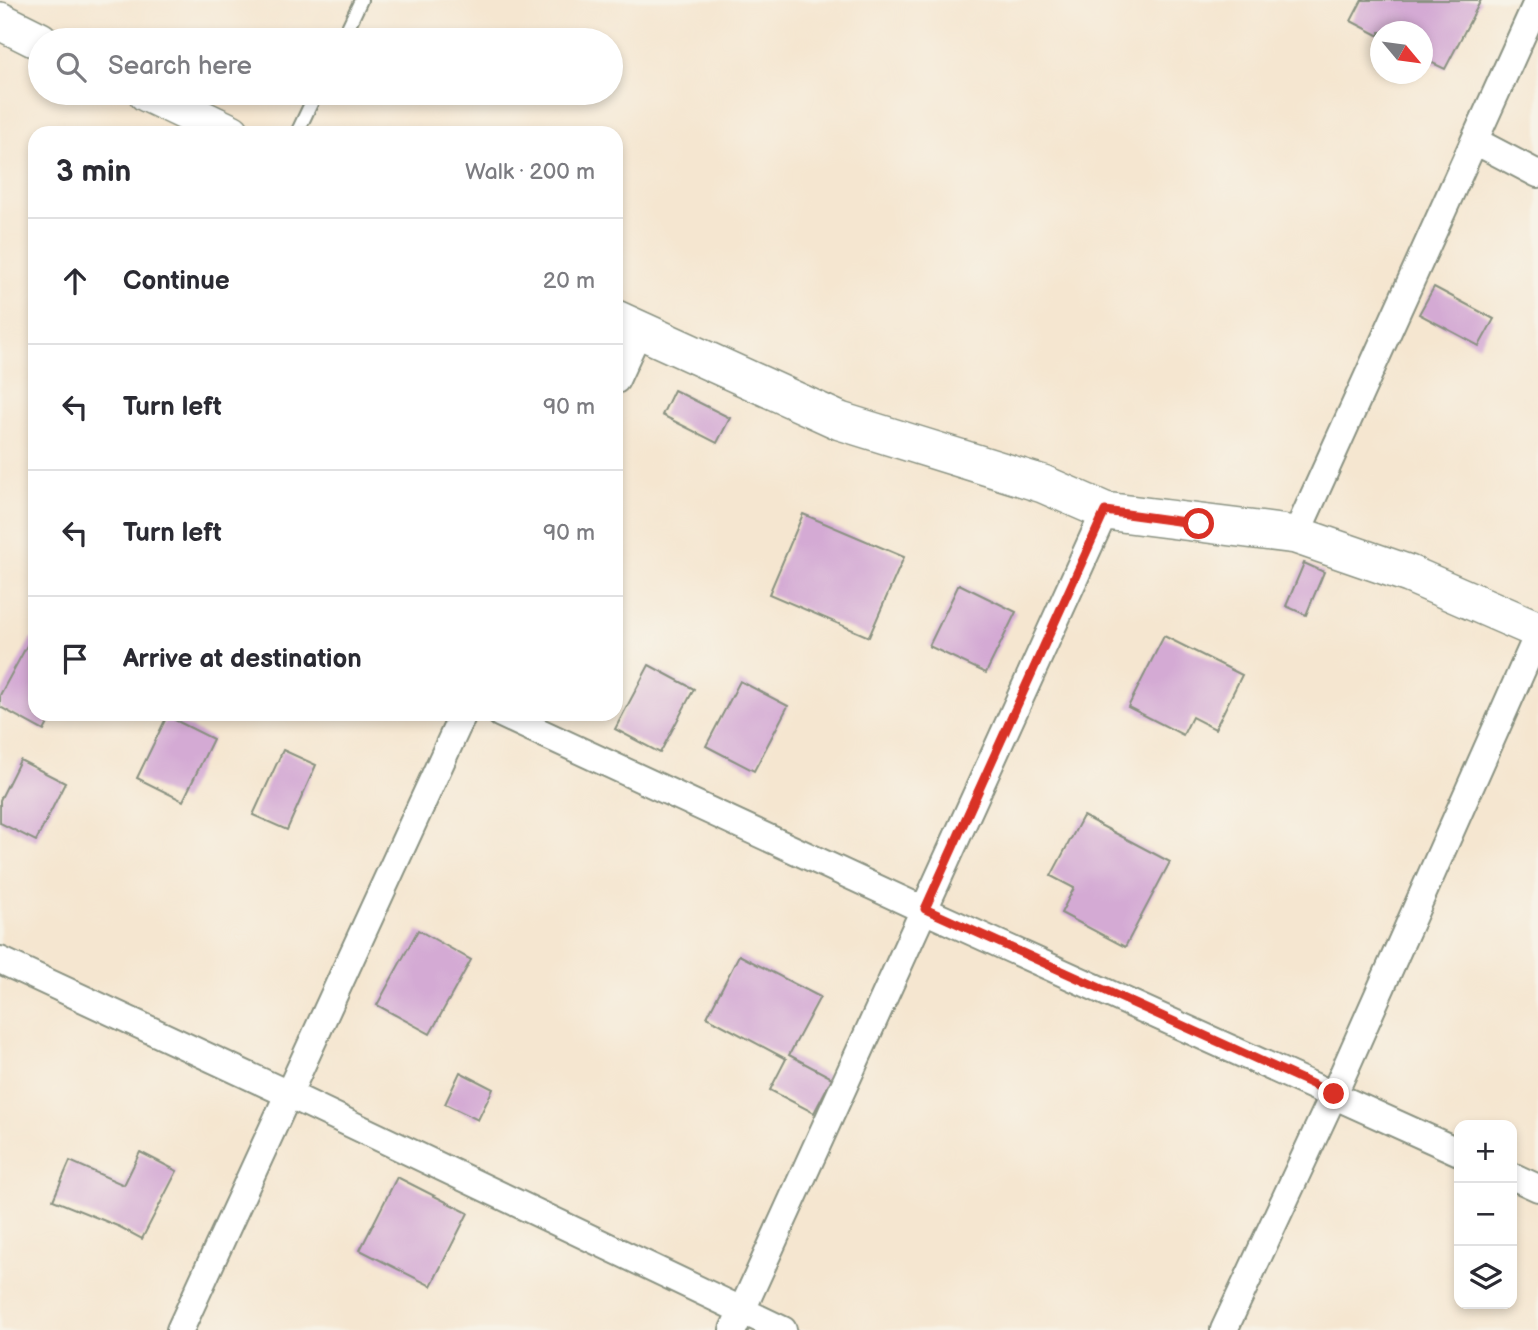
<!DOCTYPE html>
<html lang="en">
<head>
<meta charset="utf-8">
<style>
	:root { --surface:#fff; --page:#f2f2f3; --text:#2b2b33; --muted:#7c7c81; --line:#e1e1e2 }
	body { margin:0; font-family:"Balsamiq Sans",sans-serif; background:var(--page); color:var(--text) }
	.controls { position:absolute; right:21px; bottom:21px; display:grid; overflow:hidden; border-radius:14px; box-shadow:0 4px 10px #0003 }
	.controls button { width:63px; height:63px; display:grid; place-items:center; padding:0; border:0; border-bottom:2px solid var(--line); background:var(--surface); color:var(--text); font:35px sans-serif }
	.compass { position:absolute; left:1370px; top:21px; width:63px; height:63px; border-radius:50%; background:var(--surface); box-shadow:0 4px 10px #0003; rotate:119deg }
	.stop { position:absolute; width:21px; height:21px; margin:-16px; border:5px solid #d93025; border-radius:50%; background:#fff }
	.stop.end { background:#d93025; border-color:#fff; box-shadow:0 2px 7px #0008 }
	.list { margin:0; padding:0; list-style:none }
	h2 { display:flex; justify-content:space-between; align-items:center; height:91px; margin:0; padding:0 28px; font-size:30px }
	h2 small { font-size:23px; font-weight:400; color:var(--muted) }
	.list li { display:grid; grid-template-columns:46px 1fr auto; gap:21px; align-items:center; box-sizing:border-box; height:126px; padding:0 28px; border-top:2px solid var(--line) }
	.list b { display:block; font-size:26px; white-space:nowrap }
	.list em { font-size:23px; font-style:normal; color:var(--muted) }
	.icon { flex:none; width:38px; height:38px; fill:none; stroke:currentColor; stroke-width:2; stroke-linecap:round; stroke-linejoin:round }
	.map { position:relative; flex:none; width:1538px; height:1330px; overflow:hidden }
	.search { position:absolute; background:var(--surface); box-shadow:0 4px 10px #0003; left:28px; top:28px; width:595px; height:77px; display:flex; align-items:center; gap:18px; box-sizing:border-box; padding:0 24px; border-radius:38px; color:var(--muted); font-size:26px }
	.panel { position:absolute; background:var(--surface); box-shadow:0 4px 10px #0003; left:28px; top:126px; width:595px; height:595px; border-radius:21px }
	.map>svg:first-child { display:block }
	.building { fill:#d4aad4 }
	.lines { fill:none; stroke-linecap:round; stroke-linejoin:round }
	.lane-casing { stroke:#8a9282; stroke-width:16 }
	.street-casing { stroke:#8a9282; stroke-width:30 }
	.secondary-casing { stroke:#8a9282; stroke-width:40 }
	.lane { stroke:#fff; stroke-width:12 }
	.street { stroke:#fff; stroke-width:26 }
	.secondary { stroke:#fff; stroke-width:37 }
	.route { stroke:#d93025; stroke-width:9 }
</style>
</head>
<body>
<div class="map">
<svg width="1538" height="1330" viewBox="0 0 1538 1330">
	<rect width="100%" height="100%" fill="#f7f3e8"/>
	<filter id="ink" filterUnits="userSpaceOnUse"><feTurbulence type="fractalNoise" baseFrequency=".0143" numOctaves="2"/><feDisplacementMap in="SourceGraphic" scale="14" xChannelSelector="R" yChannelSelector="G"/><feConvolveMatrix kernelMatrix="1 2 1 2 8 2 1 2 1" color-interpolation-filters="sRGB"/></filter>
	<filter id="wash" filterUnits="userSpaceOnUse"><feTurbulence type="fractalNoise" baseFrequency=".00686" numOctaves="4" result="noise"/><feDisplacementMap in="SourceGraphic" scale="28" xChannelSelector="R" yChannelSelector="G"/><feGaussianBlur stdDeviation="1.57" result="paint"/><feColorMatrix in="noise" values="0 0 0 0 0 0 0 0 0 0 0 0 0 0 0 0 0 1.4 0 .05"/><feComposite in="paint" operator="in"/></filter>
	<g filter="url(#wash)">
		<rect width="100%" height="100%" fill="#f5e6d0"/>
		<g id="blocks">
			<path class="building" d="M1362,0H1481L1445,69L1422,58V32H1380V36L1351,21Z
				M1434,287L1494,319L1479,346L1419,314Z
				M674,390L730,418L717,443L662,415Z
				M803,514L904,557L869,637L769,594Z
				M1304,563L1324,572L1306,615L1286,606Z
				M959,584L1016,612L986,673L929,646Z
				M1164,636L1242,675L1215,729L1192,717L1183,735L1128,707Z
				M31,638L35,640V714H53L44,731L0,707V695Z
				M649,665L694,689L660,753L615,729Z
				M740,681L788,706L754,771L706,746Z
				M167,716L213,739L183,801L137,778Z
				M283,750L316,765L287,830L253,815Z
				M20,760L65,783L36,841L0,823V800Z
				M1083,816L1170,862L1125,947L1061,913L1074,888L1051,876Z
				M418,930L471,960L430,1034L377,1005Z
				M739,955L820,997L789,1055L832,1078L814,1113L770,1090L786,1059L707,1017Z
				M460,1072L493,1089L478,1120L445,1104Z
				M140,1152L177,1171L142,1239L120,1227L53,1200L70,1161L124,1185Z
				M397,1177L468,1213L431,1286L360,1250Z"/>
		</g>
	</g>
	<g filter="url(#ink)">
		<use href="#blocks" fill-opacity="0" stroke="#8a9282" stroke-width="2"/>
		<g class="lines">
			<g class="lane-casing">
				<path id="lane" d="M342,40L361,0
					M297,133L316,93"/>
			</g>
			<g class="street-casing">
				<path id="street" d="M1475,141L1538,174
					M616,380L639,330
					M1296,535L1538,0
					M501,714L924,910L1459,1152
					M0,960L288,1094L783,1330
					M1512,1176L1538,1188
					M180,1330L463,714
					M733,1330L1105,511
					M1224,1330L1334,1094L1538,634"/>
			</g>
			<g class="secondary-casing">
				<path id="secondary" d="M0,21L40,41
					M147,93L231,133
					M616,319L840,421L1043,484L1105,511L1296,535L1409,574L1538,630"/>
			</g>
			<use href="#lane" class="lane"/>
			<use href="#street" class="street"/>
			<use href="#secondary" class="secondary"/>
		</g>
	</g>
	<g class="lines" filter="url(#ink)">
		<path class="route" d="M1199,524L1105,511L925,909L1334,1094"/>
	</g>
</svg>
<div class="controls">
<button>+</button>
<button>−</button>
<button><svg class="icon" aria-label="layers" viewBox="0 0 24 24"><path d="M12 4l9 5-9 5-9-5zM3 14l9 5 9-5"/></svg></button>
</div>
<svg class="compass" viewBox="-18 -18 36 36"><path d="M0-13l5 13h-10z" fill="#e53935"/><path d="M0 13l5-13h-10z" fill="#7c7c81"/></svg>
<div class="stop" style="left:1199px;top:524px"></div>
<div class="stop end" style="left:1334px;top:1094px"></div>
<div class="search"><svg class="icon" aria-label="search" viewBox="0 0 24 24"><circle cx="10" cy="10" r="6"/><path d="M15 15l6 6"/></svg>Search here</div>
<section class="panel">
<h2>3 min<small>Walk · 200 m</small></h2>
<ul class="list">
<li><svg class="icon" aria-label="ahead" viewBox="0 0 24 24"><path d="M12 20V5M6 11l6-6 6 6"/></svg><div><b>Continue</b></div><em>20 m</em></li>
<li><svg class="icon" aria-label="left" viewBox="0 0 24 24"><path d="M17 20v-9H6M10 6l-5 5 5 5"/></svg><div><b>Turn left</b></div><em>90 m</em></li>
<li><svg class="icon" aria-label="left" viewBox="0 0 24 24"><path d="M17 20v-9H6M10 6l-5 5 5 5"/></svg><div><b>Turn left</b></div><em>90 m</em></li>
<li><svg class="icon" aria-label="arrive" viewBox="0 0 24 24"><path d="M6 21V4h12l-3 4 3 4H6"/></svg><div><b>Arrive at destination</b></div></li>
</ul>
</section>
</div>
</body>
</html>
